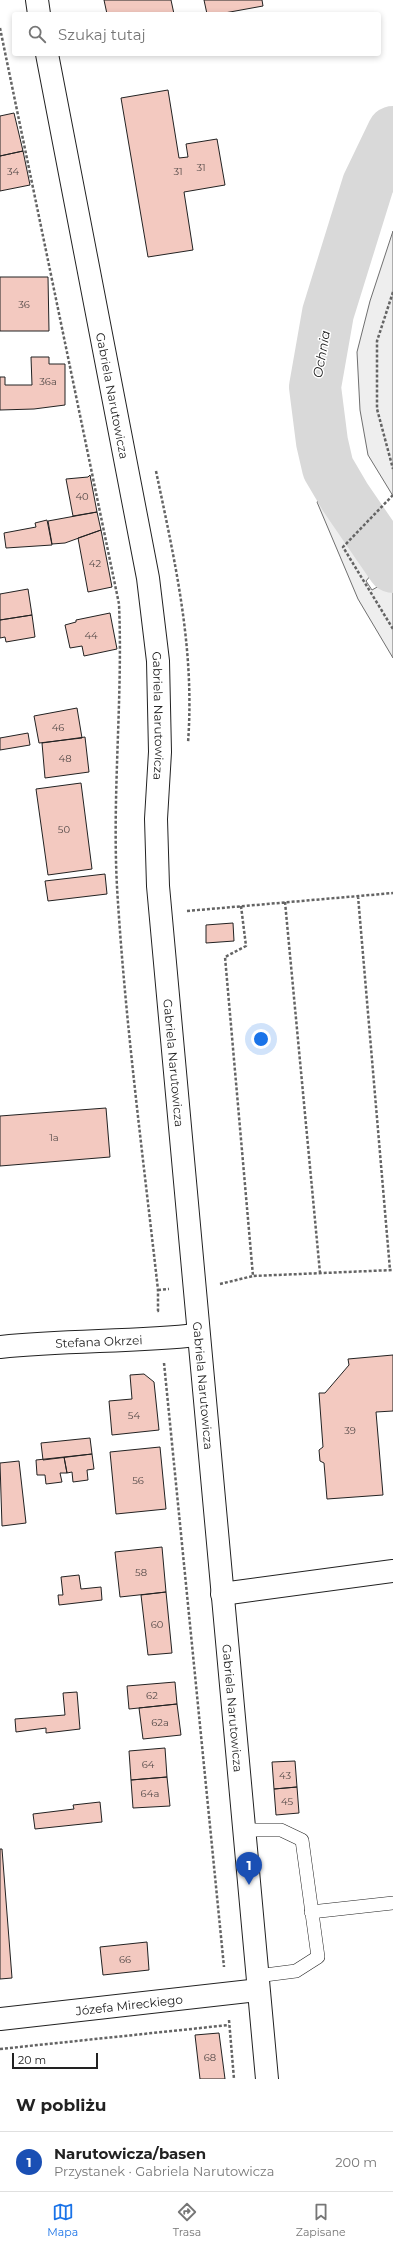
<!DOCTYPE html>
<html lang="pl">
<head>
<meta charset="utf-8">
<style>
	:root { --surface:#fff; --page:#f2f2f2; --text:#222; --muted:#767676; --line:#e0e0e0; --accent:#1a73e8 }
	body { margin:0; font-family:Montserrat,sans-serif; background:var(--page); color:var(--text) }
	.scale { position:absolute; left:12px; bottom:10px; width:86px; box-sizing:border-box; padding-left:4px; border:2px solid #222; border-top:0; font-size:11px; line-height:14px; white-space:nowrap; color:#222; -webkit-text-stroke:3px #fff; paint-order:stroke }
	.you { position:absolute; left:261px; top:1039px; width:14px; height:14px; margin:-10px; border:3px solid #fff; border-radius:50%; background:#1a73e8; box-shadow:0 0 0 6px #1a73e833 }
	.badge { display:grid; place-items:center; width:26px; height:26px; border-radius:50%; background:var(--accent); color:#fff; font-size:13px; font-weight:700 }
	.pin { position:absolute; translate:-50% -33px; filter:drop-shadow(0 1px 2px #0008) }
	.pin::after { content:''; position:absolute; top:21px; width:14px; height:12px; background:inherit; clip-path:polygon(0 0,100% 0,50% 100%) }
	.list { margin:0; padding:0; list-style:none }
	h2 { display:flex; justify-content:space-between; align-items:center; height:52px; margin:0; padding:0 16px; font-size:17px }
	h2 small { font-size:13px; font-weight:400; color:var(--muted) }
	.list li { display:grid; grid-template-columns:26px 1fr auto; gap:12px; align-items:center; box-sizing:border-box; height:60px; padding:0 16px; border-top:1px solid var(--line) }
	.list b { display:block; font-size:15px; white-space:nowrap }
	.list p { margin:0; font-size:13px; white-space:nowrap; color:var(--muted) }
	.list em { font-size:13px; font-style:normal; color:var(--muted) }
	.icon { flex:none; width:22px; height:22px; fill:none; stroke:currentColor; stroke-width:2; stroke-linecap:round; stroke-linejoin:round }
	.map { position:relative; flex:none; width:393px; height:2079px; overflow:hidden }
	.search { position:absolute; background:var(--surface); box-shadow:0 2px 6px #0003; left:12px; right:12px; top:12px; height:44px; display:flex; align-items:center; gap:10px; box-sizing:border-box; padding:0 14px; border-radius:4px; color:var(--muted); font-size:15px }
	.sheet { height:112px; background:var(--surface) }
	nav { display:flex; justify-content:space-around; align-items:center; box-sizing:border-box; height:56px; border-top:1px solid var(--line); background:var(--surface); font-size:11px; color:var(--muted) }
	nav a { display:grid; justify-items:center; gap:2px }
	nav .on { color:var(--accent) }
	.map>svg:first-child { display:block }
	.green { fill:#eee; stroke:#6f6f6f }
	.water { fill:#d9d9d9; stroke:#6f6f6f }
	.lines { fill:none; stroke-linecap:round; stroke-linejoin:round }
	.river { stroke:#d9d9d9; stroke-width:52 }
	.building { fill:#f3c9c0; stroke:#222 }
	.service-casing { stroke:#222; stroke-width:14 }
	.minor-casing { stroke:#222; stroke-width:24 }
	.path { stroke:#646464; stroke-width:2.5; stroke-dasharray:3 2; stroke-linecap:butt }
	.service { stroke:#fff; stroke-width:13 }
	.minor { stroke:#fff; stroke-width:22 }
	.labels { text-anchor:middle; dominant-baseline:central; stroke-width:3; stroke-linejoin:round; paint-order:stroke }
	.number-label { font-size:10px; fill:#564c4a }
	.street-label { font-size:12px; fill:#222; stroke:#fff }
	.water-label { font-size:13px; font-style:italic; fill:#222; stroke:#fff }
</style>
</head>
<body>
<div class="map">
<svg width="393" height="2079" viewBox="0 0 393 2079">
	<rect width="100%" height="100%" fill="#fff"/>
	<path class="green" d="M393,231V496L368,455L360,410L357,352L370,301Z
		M324,494L371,575L366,581L372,590L386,582L393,591V658L358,599L317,502Z"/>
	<path class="water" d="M393,118V176L367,170L380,145L379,124Z"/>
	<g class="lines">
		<path class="river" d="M393,132L368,184L328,313L315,387L322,442L328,468L345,497L393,567"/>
	</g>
	<path class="building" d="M104,0H171L174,14H107Z
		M204,0H262L263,6L219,14H207Z
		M168,90L179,158L188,157L186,144L217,139L225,185L184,192L193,250L148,257L121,98Z
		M14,113L23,151L0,156V116Z
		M23,151L30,185L0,191V156Z
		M0,277H48L49,331H0Z
		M31,357H49V364H65V405L34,409L0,410V377H5V385H32Z
		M90,475L97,512L73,516L66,479L88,477Z
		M97,512L101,530L65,543L52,544L48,521Z
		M47,520L52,545L6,548L4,533L36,527L35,523Z
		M101,530L112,587L88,592L78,538Z
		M28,589L32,615L0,620V594Z
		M110,613L117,649L84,656L82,646L70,648L65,625L76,622V620Z
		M32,615L35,637L6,642L5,637L0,638V620Z
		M77,708L82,738L39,743L34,716Z
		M28,733L30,745L0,750V738Z
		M85,737L89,772L45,778L42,743Z
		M81,783L92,869L48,875L36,789Z
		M105,874L107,894L48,901L45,881Z
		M233,923L234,941L206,943V925Z
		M106,1108L110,1157L0,1166V1116Z
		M393,1355V1411L376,1412L383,1495L327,1499L324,1463L320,1461L319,1450L323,1447L319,1393H325L349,1365L348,1359Z
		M144,1374L154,1382L159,1430L112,1435L109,1401L132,1399L130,1375Z
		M90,1438L92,1454L43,1460L41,1443Z
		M160,1447L166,1509L116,1514L110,1452Z
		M92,1454L94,1469L87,1470L88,1480L73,1482L72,1472L67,1473L64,1457Z
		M64,1457L67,1473H60L62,1482L46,1484L45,1475H37L36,1460Z
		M19,1461L26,1523L2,1526L0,1463Z
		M162,1547L166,1592L120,1597L115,1552Z
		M79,1575L81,1589L101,1587L102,1600L59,1605L58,1595H63L61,1577Z
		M166,1592L172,1653L148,1655L141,1595Z
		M175,1682L177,1704L129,1709L127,1686Z
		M77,1692L80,1729L46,1733V1728L16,1732L15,1719L65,1715L63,1693Z
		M177,1704L181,1735L143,1739L139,1708Z
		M165,1748L167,1777L131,1780L129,1751Z
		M295,1761L297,1787L274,1789L272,1762Z
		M167,1777L170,1806L133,1808L131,1780Z
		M297,1787L299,1813L276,1815L274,1789Z
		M100,1802L102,1822L35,1829L33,1814L74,1809L73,1805Z
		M0,1849H2L12,1978L0,1979Z
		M147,1942L149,1970L103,1975L100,1947Z
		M219,2033L225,2079H200L195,2035Z"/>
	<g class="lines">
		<g class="service-casing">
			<path id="service" d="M244,1830H281L302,1840L318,1957L296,1971L257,1976
				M311,1912L393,1903"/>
		</g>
		<g class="minor-casing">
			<g id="minor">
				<path d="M37,0L39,14"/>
				<path id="s1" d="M47,54L148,578L158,661L160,752L156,819L158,886L267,2079"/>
				<path id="s2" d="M0,1347C66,1340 132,1342 198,1335"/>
				<path d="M222,1594L393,1571"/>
				<path id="s3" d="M0,2019L258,1990"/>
			</g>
		</g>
		<path class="path" d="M0,28L119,604C123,698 112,793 117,887C125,1021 143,1156 158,1290V1311H156
			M393,292L377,341V409L393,469
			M156,471C175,562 195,648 188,743
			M393,495L343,547L393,629
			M358,896L390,1270
			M285,902L320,1273
			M241,906L246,946L225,957L253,1276L393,1270
			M187,911L393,893
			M220,1284L253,1276
			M158,1290L169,1289
			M164,1363L224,1967
			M229,2020L234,2079
			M0,2049L229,2025"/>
		<use href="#service" class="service"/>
		<use href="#minor" class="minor"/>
	</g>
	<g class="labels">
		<g class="number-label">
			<text x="201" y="167">31</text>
			<text x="13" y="171">34</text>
			<text x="178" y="171">31</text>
			<text x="24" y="304">36</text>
			<text x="48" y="381">36a</text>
			<text x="82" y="496">40</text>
			<text x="95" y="563">42</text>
			<text x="91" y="635">44</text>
			<text x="58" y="727">46</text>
			<text x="65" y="758">48</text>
			<text x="64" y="829">50</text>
			<text x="54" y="1137">1a</text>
			<text x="134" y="1415">54</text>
			<text x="350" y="1430">39</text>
			<text x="138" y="1480">56</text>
			<text x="141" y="1572">58</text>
			<text x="157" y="1624">60</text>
			<text x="152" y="1695">62</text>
			<text x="160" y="1722">62a</text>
			<text x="148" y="1764">64</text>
			<text x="285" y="1775">43</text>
			<text x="150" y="1793">64a</text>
			<text x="287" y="1801">45</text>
			<text x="125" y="1959">66</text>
			<text x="210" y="2057">68</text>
		</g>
		<g class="street-label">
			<text stroke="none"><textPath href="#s1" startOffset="348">Gabriela Narutowicza</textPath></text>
			<text stroke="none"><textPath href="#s1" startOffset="672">Gabriela Narutowicza</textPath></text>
			<text stroke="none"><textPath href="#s1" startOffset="1020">Gabriela Narutowicza</textPath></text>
			<text stroke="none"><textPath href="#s2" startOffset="99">Stefana Okrzei</textPath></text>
			<text stroke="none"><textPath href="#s1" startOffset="1344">Gabriela Narutowicza</textPath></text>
			<text stroke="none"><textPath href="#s1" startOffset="1668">Gabriela Narutowicza</textPath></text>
			<text stroke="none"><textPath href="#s3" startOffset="130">Józefa Mireckiego</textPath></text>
		</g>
		<g class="water-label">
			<text transform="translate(321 354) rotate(-80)">Ochnia</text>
		</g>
	</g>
</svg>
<div class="scale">20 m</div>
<div class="you"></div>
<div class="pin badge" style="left:249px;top:1885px;background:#1a4fb4">1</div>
<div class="search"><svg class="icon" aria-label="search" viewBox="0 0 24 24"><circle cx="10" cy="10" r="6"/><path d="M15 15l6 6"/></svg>Szukaj tutaj</div>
</div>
<section class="sheet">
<h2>W pobliżu<small></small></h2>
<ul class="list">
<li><span class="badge" style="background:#1a4fb4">1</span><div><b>Narutowicza/basen</b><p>Przystanek · Gabriela Narutowicza</p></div><em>200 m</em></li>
</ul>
</section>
<nav>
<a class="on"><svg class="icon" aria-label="map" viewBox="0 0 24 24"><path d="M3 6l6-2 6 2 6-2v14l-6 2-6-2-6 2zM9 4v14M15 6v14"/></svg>Mapa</a>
<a><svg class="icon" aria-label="directions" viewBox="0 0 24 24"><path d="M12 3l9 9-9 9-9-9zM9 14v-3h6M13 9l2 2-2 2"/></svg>Trasa</a>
<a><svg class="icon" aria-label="saved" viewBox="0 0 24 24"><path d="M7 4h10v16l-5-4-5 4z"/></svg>Zapisane</a>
</nav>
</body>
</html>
